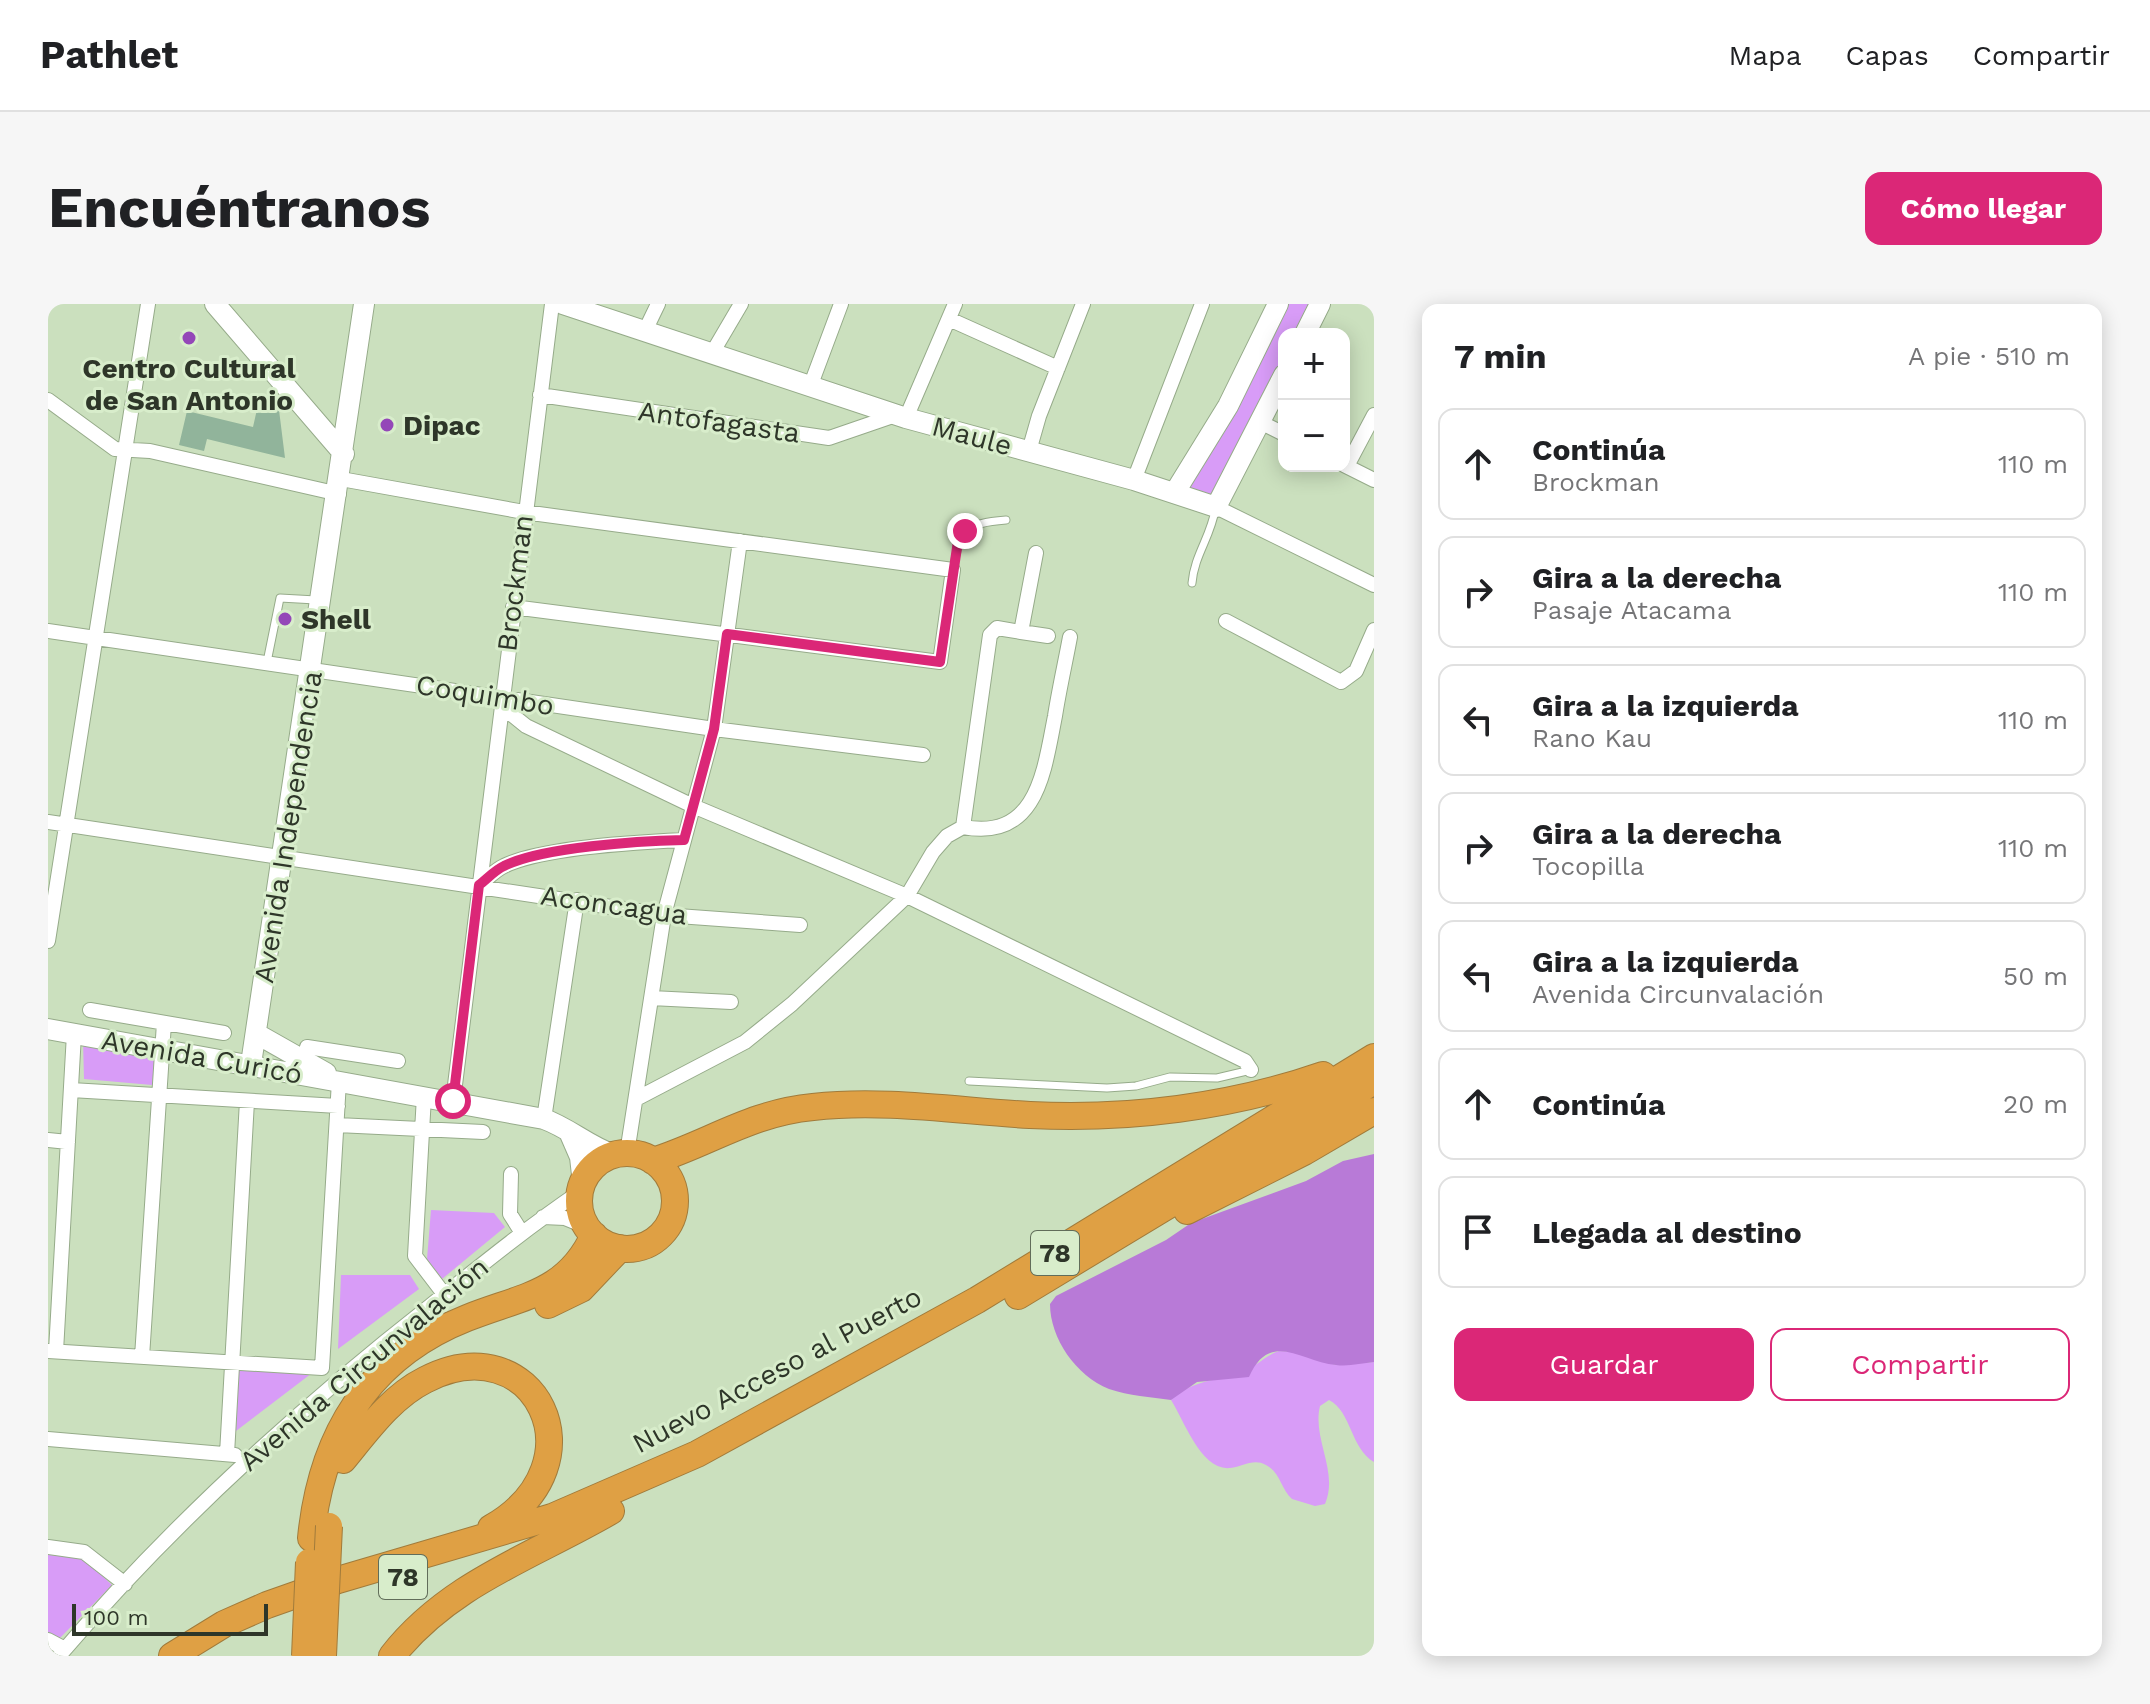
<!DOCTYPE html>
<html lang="es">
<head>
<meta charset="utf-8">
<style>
	:root { --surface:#fff; --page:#f6f6f6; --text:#202124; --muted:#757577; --line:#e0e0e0; --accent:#db2777 }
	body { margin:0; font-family:"Work Sans",sans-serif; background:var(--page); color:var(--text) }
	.controls { position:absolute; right:24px; top:24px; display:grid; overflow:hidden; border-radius:16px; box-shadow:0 4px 20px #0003 }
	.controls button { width:72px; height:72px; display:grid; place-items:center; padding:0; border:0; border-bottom:2px solid var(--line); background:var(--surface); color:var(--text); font:40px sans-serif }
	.scale { position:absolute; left:24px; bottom:20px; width:196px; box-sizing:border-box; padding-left:8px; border:4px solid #2e3629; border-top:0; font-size:22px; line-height:28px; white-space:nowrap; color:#2e3629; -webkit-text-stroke:6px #d8edcb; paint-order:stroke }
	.stop { position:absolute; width:24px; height:24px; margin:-18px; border:6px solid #db2777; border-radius:50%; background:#fff }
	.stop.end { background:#db2777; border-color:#fff; box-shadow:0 2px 8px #0008 }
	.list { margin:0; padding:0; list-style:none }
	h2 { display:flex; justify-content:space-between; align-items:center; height:104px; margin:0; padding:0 32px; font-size:34px }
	h2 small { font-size:26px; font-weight:400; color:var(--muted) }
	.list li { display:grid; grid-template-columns:52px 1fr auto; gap:24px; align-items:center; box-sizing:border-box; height:112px; margin:0 16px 16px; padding:0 16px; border:2px solid var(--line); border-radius:16px }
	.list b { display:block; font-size:30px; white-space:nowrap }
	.list p { margin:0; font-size:26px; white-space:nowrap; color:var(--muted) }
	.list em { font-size:26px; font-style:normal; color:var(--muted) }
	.actions { display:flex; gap:16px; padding:24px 32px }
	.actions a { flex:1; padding:18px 0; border:2px solid var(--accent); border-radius:16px; text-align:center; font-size:28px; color:var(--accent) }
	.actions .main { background:var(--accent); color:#fff }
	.icon { flex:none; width:44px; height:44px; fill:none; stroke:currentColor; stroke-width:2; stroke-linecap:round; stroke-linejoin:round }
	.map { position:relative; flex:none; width:1326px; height:1352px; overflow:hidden; border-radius:16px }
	header { display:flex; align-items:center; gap:48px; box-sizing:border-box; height:112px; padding:0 40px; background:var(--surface); border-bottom:2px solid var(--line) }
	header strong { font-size:38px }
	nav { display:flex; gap:44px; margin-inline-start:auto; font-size:28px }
	.intro { display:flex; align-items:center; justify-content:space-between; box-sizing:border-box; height:192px; padding:0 48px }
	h1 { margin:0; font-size:56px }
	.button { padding:20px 36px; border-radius:16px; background:var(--accent); color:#fff; font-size:28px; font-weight:700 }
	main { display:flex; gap:48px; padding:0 48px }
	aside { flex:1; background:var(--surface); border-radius:16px; box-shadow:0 4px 20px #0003 }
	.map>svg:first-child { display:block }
	.green { fill:#d89cf7 }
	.forest { fill:#b87ad7 }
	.building { fill:#91b49b }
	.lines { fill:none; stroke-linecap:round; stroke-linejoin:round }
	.lane-casing { stroke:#96ab8a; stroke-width:9 }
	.street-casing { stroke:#96ab8a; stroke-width:16 }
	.secondary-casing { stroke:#96ab8a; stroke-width:22 }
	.highway-casing { stroke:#a17b3b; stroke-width:28 }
	.lane { stroke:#fff; stroke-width:7 }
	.street { stroke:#fff; stroke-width:14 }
	.secondary { stroke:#fff; stroke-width:20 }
	.highway { stroke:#dfa044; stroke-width:26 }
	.highway-bridge-casing { stroke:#a17b3b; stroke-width:28; stroke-linecap:butt }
	.highway-bridge { stroke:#dfa044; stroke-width:26 }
	.route { stroke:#db2777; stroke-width:10 }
	.poi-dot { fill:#9447b8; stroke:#d8edcb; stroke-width:3 }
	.labels { text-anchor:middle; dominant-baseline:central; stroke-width:6; stroke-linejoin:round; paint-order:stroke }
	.shield { fill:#d8edcb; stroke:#616d5a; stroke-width:2 }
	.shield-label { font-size:26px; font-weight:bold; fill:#2e3629 }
	.poi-label { font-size:28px; font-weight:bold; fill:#2e3629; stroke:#d8edcb; text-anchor:start }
	.street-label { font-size:28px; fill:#2e3629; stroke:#d8edcb }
</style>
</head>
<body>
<header>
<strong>Pathlet</strong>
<nav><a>Mapa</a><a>Capas</a><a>Compartir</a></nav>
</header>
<div class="intro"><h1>Encuéntranos</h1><a class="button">Cómo llegar</a></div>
<main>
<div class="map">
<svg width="1326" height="1352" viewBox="0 0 1326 1352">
	<rect width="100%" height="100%" fill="#cbe0be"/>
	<path class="green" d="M1239,0H1265L1250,30H1236V59L1166,196L1138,184Z
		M35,736L107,751L104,781L36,775Z
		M383,906L446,909L457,923L394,975L379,955Z
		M293,971H362L371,985L290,1045Z
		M1231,1047L1250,1048L1288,1061L1326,1058V1158C1302,1144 1304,1108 1281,1096L1272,1102C1264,1135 1291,1167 1277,1200L1267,1202L1244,1195C1233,1185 1232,1168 1218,1161C1205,1154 1195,1163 1182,1164C1153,1167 1136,1116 1123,1096C1146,1073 1177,1078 1204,1063C1214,1057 1219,1051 1231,1047Z
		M191,1062L268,1066L188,1127Z
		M0,1251L34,1253L64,1281L11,1335L0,1330Z"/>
	<path class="forest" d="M1326,850V1058C1314,1059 1300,1063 1288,1061C1254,1058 1222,1025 1201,1073L1149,1078L1123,1096C1103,1093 1081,1092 1061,1085C1028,1072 1002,1034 1002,1000L1008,992L1118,936L1143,919L1258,877L1295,857Z"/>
	<path class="building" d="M210,101L231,106L237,154L159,135L156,147L131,141L139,107L205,123Z"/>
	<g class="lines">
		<g class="lane-casing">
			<path id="lane" d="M905,266C912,227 917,219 958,216
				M1144,279C1146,252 1163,232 1167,206
				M219,358L232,294L268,296
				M921,777L1059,784L1088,782L1122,773L1169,774L1203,766"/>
		</g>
		<g class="street-casing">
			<path id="street" d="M901,15L1010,64
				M596,29L610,0
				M663,51L693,0
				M762,83L793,0
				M492,91L781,134L848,111
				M0,96L67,145L102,147L291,190
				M858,114L907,0
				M1212,118L1236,130
				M981,147L991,112L1035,0
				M1296,161L1326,176
				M1299,162L1326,111
				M293,175L476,208L905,266L892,358L465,303
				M1086,176L1154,0
				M1168,203L1326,281
				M1178,317L1293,378L1308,367L1326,326
				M0,327L666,425L875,451
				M973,328L1000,332
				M454,394L463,410L478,422L645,502L859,592L1197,757L1203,766
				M0,518L616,611L752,621
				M915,523C989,537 996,468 1007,412C1011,386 1017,360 1022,333
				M431,581C439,575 447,566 456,562C494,543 592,538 636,536
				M0,637L100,0
				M603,694L683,698
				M42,706L176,729
				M259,743L350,757
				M23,786L290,802
				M376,792L367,952L396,990
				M588,795L697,738L744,700L859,592L885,548L899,532L915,523L942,331L949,324L973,328L988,249
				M405,797L504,0
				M496,815L529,596
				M289,821L435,828
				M0,836L20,838
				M579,849L616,611L666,425L692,237
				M463,870L462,910L474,929
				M495,913L517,914L539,923
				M0,1047L274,1064
				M8,1047L26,730
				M94,1053L116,719
				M274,1064L291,777
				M0,1135L187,1151
				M179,1150L199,797
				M0,1243L36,1248L77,1280
				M0,1336L17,1345
				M11,1352C122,1222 248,1107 382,1002C432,962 480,923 533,887"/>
		</g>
		<g class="secondary-casing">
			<path id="secondary" d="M167,0L296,150
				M515,0L858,114L1086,176L1168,203L1236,71
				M1257,30L1272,0
				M1127,188L1180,102L1230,0
				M0,725L496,815C521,824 540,842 566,851
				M209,730L278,769
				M203,760L316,0
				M522,830L532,853L535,880"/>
		</g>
		<g class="highway-casing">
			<path id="highway" d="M531 897a48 48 0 1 1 96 0a48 48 0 1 1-96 0Z
				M605,857C662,839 702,809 765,803C836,795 911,807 982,811C1079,816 1183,803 1275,771
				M1139,907L1256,848L1326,807
				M970,992L1326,777
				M500,1001L533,985L572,944
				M295,1156C319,1127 343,1093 377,1076C486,1019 557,1159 443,1224
				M263,1234C273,1132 320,1053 419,1014C474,992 519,990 546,931
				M124,1352L176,1320L219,1301L290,1276L504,1213L649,1150L929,996L1326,753
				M344,1352C401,1279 486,1252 563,1207"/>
		</g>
		<use href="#lane" class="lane"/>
		<use href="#street" class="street"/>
		<use href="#secondary" class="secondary"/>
		<use href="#highway" class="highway"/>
		<g class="highway-bridge-casing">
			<path id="highway-bridge" d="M257,1352L261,1258
				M275,1352L281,1222"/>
		</g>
		<use href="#highway-bridge" class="highway-bridge"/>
	</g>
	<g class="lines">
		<path class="route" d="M405,797L431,581C439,575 447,566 456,562C494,543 591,537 636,536L666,425L679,330L892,358L910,237L917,227"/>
	</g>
	<g class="poi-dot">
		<circle cx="141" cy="34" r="8"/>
		<circle cx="339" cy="121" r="8"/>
		<circle cx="237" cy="315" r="8"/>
	</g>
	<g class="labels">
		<g class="shield">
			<rect x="983" y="927" width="48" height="44" rx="6"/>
			<rect x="331" y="1251" width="48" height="44" rx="6"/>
		</g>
		<g class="shield-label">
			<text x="1007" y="949">78</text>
			<text x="355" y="1273">78</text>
		</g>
		<g class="poi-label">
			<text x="141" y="64" text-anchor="middle">Centro Cultural<tspan x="141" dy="32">de San Antonio</tspan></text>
			<text x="355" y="121">Dipac</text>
			<text x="253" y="315">Shell</text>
		</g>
		<g class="street-label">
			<text transform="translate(671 118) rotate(8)">Antofagasta</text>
			<text transform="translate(924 132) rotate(15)">Maule</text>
			<text transform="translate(467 279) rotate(-83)">Brockman</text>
			<text transform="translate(437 391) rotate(9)">Coquimbo</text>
			<text transform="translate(240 523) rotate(-81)">Avenida Independencia</text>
			<text transform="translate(566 601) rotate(8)">Aconcagua</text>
			<text transform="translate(154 753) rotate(10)">Avenida Curicó</text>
			<text transform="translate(316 1060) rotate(-40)">Avenida Circunvalación</text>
			<text transform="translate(729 1066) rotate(-28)">Nuevo Acceso al Puerto</text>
		</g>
	</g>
</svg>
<div class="controls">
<button>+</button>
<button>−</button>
</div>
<div class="scale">100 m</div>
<div class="stop" style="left:405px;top:797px"></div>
<div class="stop end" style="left:917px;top:227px"></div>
</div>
<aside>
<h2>7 min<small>A pie · 510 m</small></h2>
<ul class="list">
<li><svg class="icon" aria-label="ahead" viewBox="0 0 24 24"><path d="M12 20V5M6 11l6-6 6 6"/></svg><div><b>Continúa</b><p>Brockman</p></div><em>110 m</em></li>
<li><svg class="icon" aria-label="right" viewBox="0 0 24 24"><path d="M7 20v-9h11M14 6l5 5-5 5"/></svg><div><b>Gira a la derecha</b><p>Pasaje Atacama</p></div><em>110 m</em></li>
<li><svg class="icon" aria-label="left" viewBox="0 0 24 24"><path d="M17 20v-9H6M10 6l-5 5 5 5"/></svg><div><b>Gira a la izquierda</b><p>Rano Kau</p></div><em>110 m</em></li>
<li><svg class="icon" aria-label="right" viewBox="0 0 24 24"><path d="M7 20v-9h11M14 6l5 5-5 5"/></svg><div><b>Gira a la derecha</b><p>Tocopilla</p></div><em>110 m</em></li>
<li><svg class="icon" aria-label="left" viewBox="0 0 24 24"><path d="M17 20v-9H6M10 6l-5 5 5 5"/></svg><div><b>Gira a la izquierda</b><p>Avenida Circunvalación</p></div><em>50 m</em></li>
<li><svg class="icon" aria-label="ahead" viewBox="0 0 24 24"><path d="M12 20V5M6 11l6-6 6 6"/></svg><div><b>Continúa</b></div><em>20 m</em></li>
<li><svg class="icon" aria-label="arrive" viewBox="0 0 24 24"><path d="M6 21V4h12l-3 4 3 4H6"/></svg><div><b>Llegada al destino</b></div></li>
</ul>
<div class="actions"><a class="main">Guardar</a><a>Compartir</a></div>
</aside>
</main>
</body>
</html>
